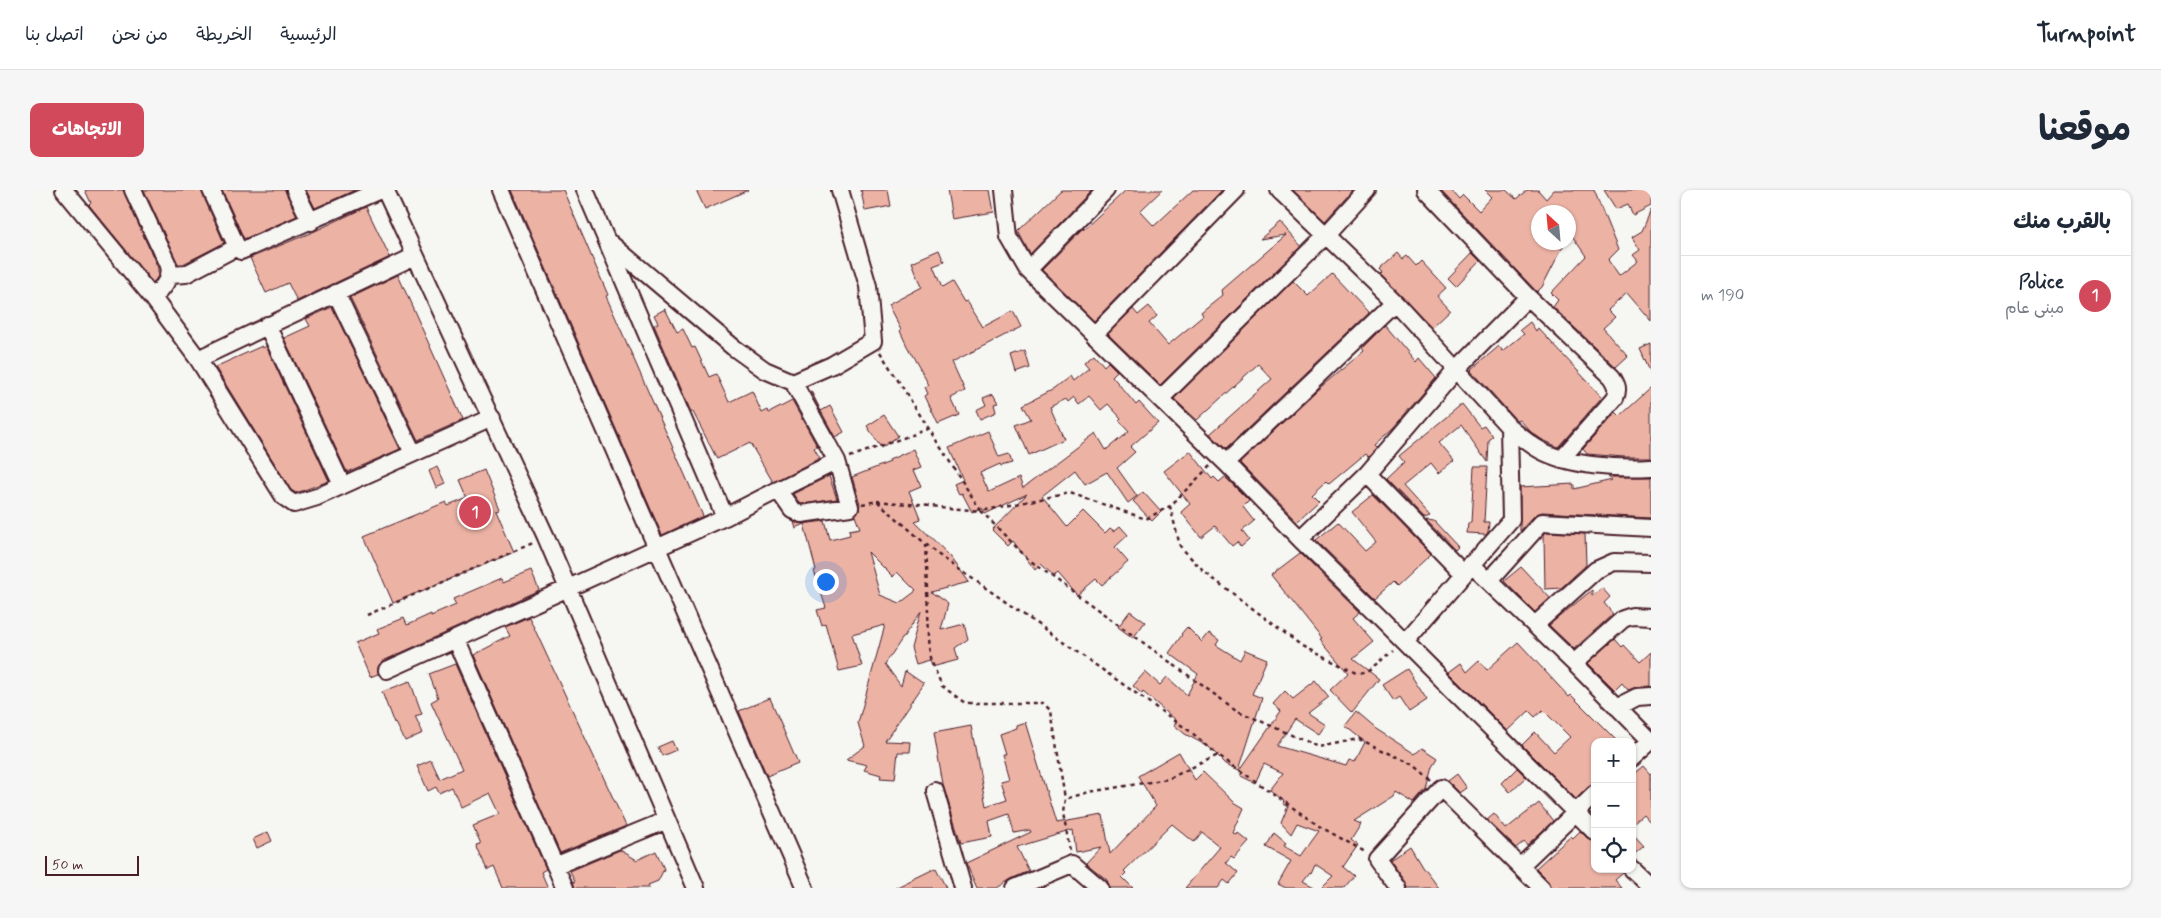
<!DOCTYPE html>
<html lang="ar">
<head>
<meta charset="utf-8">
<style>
	:root { --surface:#fff; --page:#f6f6f7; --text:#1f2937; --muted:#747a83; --line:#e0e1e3; --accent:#d1495b }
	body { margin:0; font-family:Mynerve,"Playpen Sans Arabic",sans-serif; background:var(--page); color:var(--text); direction:rtl }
	.controls { position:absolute; right:15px; bottom:15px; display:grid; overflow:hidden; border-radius:10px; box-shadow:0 1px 4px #0004 }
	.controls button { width:45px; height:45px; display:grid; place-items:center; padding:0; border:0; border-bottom:1px solid var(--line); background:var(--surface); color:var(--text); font:25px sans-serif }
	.compass { position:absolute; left:1501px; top:15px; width:45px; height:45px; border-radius:50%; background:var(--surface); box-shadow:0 1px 4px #0004; rotate:334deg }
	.scale { position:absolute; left:15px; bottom:12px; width:94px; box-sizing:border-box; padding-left:5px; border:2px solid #4a1f2b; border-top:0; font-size:14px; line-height:18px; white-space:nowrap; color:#4a1f2b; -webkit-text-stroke:4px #f6f6f2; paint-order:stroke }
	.you { position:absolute; left:795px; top:391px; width:18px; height:18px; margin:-12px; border:4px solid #fff; border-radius:50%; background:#1a73e8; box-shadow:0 0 0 8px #1a73e833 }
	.badge { display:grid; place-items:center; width:32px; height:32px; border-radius:50%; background:var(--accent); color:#fff; font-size:16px; font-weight:700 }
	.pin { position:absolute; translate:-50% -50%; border:2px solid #fff; box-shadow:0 1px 5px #0006 }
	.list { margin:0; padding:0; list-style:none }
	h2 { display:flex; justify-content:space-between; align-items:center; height:65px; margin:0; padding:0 20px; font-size:21px }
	h2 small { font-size:16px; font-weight:400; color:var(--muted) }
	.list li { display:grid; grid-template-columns:32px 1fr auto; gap:15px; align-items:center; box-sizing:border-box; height:80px; padding:0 20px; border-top:1px solid var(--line) }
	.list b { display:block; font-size:19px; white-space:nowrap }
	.list p { margin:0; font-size:16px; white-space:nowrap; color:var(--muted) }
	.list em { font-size:16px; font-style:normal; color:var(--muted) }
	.icon { flex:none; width:28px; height:28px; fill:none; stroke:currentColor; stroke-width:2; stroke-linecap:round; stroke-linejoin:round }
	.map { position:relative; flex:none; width:1621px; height:698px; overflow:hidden; direction:ltr; border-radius:10px }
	header { display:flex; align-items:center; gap:30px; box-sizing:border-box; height:70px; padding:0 25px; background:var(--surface); border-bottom:1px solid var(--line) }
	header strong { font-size:24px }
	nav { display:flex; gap:28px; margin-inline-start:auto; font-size:18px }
	.intro { display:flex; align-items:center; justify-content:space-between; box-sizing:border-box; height:120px; padding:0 30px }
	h1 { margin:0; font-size:35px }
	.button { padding:12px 22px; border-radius:10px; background:var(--accent); color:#fff; font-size:18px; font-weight:700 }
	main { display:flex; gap:30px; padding:0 30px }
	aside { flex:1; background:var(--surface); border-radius:10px; box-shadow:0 1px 4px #0004 }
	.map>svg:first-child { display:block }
	.building { fill:#ecb3a5; stroke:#4a1f2b; fill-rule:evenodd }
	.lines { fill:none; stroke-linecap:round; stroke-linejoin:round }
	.minor-casing { stroke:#4a1f2b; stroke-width:20 }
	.path { stroke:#4a1f2b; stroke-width:2.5; stroke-dasharray:4 4; stroke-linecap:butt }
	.minor { stroke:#f6f6f2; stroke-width:16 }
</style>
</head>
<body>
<header>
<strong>Turnpoint</strong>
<nav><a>الرئيسية</a><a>الخريطة</a><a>من نحن</a><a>اتصل بنا</a></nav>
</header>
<div class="intro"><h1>موقعنا</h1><a class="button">الاتجاهات</a></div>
<main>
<aside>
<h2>بالقرب منك<small></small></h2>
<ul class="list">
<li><span class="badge">1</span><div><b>Police</b><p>مبنى عام</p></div><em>190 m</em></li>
</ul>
</aside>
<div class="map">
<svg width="1621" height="698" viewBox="0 0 1621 698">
	<rect width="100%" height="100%" fill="#f6f6f2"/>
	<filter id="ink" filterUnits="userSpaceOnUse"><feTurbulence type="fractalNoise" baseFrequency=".02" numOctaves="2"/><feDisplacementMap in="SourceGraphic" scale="10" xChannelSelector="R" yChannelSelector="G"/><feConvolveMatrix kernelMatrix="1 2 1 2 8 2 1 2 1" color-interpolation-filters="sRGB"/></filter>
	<g filter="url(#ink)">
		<path class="building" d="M55,0H93L128,78V86L123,93L59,15L61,13Z
			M114,0H171L194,53L153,74H148Z
			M192,0H255L267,26L214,49Z
			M276,0H325L285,18Z
			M482,0H533L578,105L576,106L673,326L632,345Z
			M666,0H718L675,19Z
			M831,0H858L861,16L835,21Z
			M917,0H960L964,22L922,29Z
			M1031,0H1062L1000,64L988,41Z
			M1096,0H1132L1110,21L1124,36L1163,0H1192L1064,131L1012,80L1054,37L1053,40Z
			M1263,0H1323L1295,31Z
			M1410,0H1421L1429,9L1433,5L1449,21L1462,7L1455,0H1476L1486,9L1497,0H1508L1516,9L1524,0H1564L1588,60L1578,70L1589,86L1608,71L1603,65L1610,60L1602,47L1612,41L1621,20V131L1597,103L1578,120L1585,127L1573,138L1598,166L1586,177L1523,117L1528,110L1521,103L1556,66L1538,40V22H1508V52H1535L1512,97L1507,102Z
			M1574,0H1621V16L1603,25L1598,14L1586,19Z
			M336,17L360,67L267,111L258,93L236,103L220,68L285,41Z
			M1250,32L1271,56L1130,195L1078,144L1103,119L1108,125L1119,116L1127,126L1119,133L1138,155L1173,126L1171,123L1193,105L1192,100L1256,45L1230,49Z
			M909,60L914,72L903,76L912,98L922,92L934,112L937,111L953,137L983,121L991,137L922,172L935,201L921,208L929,225L908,234L895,206L898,204L895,197L899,195L877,156L870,141L871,140L858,115L892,97L882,72Z
			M1368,63L1373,69L1377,66L1386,76L1391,71L1416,98L1407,106L1420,120L1402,137L1351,85L1353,83L1350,79Z
			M1442,63L1450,71L1426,96L1418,88Z
			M1302,84L1339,123L1196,259L1180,244L1242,189L1228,174L1167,230L1144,209L1263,91L1278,106Z
			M368,85L433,230L388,250L320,108Z
			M302,117L370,259L317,282L254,148L280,136L276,129Z
			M635,119L647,142L653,139L662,158L665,157L679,187L686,184L699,212L722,201L732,223L738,220L739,223L762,211L787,256L784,258L790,268L743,292L720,253L687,269L663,222H661L624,135L628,133L624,125Z
			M1500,132L1506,141L1508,138L1572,207L1528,257L1511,249L1501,242L1490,230L1488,231L1486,230L1441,180L1469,156L1473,161L1494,144L1490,140Z
			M1355,135L1386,172L1389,168L1406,188L1363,238L1344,255L1347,258L1338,267L1335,264L1299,294L1296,291L1282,304L1289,311L1267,331L1210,273L1287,200L1334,161L1332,158Z
			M1621,154V184L1610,159Z
			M232,156L233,158L236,156L299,291L266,303L261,300L185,177Z
			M995,161L1000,178L986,183L981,166Z
			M1064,164L1074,176L1078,172L1087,181L1082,186L1106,215L1109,212L1128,233L1100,257L1105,262L1087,278L1107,306L1098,313L1077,282L1055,294L1045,280L1012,306L1037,337L1053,321L1075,343L1080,338L1084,341L1090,336L1098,345L1085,357L1098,372L1072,395L1066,389L1047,405L1028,383L1024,386L1011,374L1005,380L983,351L978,356L962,340L997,304L955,324L952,318L942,322L932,303L929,304L924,294L933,290L919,258L958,241L969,267L979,264L982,273L971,276L970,274L950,283L959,302L989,288L993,298L1066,243L1076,260L1099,241L1089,230L1091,228L1078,214L1071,220L1059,206L1049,214L1044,207L1038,212L1036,209L1020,217L1034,249L999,265L986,235L1001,229L993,215L1024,199L1040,186L1043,191L1059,178L1054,172Z
			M1621,198V267H1594L1557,264L1553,259L1586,222L1590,226Z
			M780,201H781L791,221L800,216L814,242L805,247Z
			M963,204L968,213L964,214L966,222L950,229L946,220L956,215L953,208Z
			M1432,214L1450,237L1454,235L1462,246L1458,249L1457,272L1431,235L1409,253L1424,271L1409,283L1401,273L1373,296L1400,326L1394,328L1356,289L1374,272L1369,266Z
			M854,225L868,246L851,258L837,236Z
			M884,259L892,277L884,280L891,296L879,301L890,329L884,331L920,366L939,392L901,402L918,414L911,440L934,434L938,449L925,458L928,470L902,477L900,470L886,474L881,457L891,421L855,474L871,496L875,481L894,494L855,551L881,552L880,562H868L865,589L850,588L851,585L834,580L837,575L816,570L835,556L828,533L855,435L822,444L832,476L809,481L796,434L792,436L787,420L796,418L784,381L786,380L774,334L765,338L763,331L772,334L795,331L800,350L820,345L819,340L830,338L825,325L829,320L830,314L822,287L860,272L859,270ZM838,362L863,387L867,382L886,401L870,413L850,405Z
			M1160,261L1182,289L1184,287L1189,292L1195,287L1219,311L1213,317L1224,331L1212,341L1219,350L1211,357L1207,352L1202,356L1185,336L1171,347L1151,322L1160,314L1134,281Z
			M407,277L415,294L406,298L399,281Z
			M1444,277H1457L1454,332H1459L1458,341L1456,344L1437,343L1438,333H1441Z
			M454,280L470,319L466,320L484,362L363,413L334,346L416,312L418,316L438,308L430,290Z
			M799,286L807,309L772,314L769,312L763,304Z
			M1578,287H1621V328L1512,322L1505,325L1490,341V297L1544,294V299L1582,290Z
			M1113,302L1131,322L1122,331L1103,311Z
			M1343,305L1401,364L1367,396L1363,392L1345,408L1286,350L1308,332L1335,361L1346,352L1322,322Z
			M1396,330L1404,331L1428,357L1425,360Z
			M1516,342L1555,344L1556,375L1531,398L1515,399L1514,345Z
			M1270,363L1330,422L1323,428L1344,452L1323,469L1349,489L1322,523L1300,500L1318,483L1290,450L1292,449L1241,385Z
			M1491,377L1520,408L1505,422L1474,391Z
			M501,381L509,400L353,471L349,475L348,484L340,487L325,453L349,443L347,439L374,428L377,435L401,424V426L426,415L423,409L472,388L474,392Z
			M1572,398L1580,407L1574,413L1583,424L1544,459L1519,435L1562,400V406Z
			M1100,421L1115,432L1103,448L1088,437Z
			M499,427L596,636L530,663L443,465L480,446L475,437Z
			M1157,437L1172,452L1179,443L1189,450L1186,455L1210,470L1215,460L1237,469L1222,504L1232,508L1209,580L1196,574L1179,557L1155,544L1144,535L1147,531L1113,502L1112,504L1103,496L1115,482L1130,495L1137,487L1157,505L1168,484L1139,463L1152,445L1151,444Z
			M1585,449L1592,457L1594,455L1610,472L1621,462V496L1606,497L1598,500L1592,493L1585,500L1558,473Z
			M1488,452L1539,507L1541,505L1588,552H1565V594L1558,597L1546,609L1492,555L1505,542L1524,562L1540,547L1513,520L1505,527L1499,521L1478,541L1419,482L1431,473L1437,482L1449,471L1457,480Z
			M425,474L516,679L511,682L518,698H473L464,677L458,680L447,654L451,653L443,635L470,624L460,603L431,617L422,597L409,603L406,597L398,601L387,576L401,570L410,589L432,579L401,512L408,508L399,484Z
			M1377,479L1397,510L1379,522L1369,507L1363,511L1352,495Z
			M380,491L392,524L385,526L393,543L375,551L366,533L364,534L352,502Z
			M1286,491L1299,507L1278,523L1295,534L1288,544L1265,529L1247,556L1316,576L1319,570L1325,572L1335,552L1315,536L1326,522L1346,539L1385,564L1392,558L1407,568L1402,576L1396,599L1384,613L1366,602L1364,606L1324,631L1331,634L1321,650L1328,655L1313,677L1324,686L1314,698H1291L1303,686L1285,674L1281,683L1280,682L1273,691L1286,698H1256L1248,694L1261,671L1236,657L1244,643L1256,653L1254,656L1271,666L1289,641L1267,633L1261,644L1251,633L1258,616L1253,614L1254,611L1240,600L1253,583L1234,574L1225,593L1211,586L1213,582L1210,580L1251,521L1243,514L1255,501L1263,509Z
			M740,508L768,573L737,586L709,521Z
			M995,532L1026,633L1073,625L1080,664L1126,616L1108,586L1149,562L1165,590L1173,582L1204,612L1214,618L1203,643L1207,645L1208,643L1219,652L1204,669L1201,667L1196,673L1208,683L1199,694L1194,690L1188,698H1155L1190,657L1172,642L1164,652L1142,634L1094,681L1096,683L1092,687L1103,698H1080L1077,690L1056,673L1071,657L1046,662L1043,640L987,657L999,681L981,689L967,698H947L936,673L1001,642L1000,640L984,643L979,624L959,631L962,647L931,653L913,595L904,543L941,536L956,616L977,609L971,591L979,589L972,564H975L969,544L986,538V535Z
			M642,551L646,560L632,566L628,557Z
			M1614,576L1621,584V633L1613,624L1602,634V586Z
			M1487,578L1496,587L1480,602L1472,593Z
			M1427,584L1437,598L1430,603L1418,591Z
			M1509,613L1523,631L1497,655L1494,651L1486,658L1457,630L1464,624L1476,639Z
			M1550,641L1558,649L1565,652V679H1592L1593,683L1585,690L1592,698H1522L1519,691L1506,678L1541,646L1543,648Z
			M238,642L242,651L227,658L223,649Z
			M1602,643L1614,656L1602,666Z
			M1380,656L1392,676L1409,698H1378L1376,692L1360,670Z
			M590,660L607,670L626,661L634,679L628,691L618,695L619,698H545L543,692L545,691L540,681Z
			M906,678L916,698H865Z"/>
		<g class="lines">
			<g class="minor-casing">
				<path id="minor" d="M34,0L123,108L168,169L254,307L264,314L287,307L462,228
					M103,0L138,75C141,90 133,97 123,108
					M181,0L207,57L211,61L350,0
					M265,0L281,32
					M355,0L516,347L666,698
					M471,0L775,698
					M974,0L979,47L998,80L1196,273L1270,349L1348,425L1565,642
					M1249,0L1365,112L1479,237C1489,245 1499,254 1510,260C1539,276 1588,279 1621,277
					M1396,0L1498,107L1582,187C1587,195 1589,199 1585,208L1531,269
					M580,53L703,157L735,180L763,192L802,175L843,151L838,96L810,0
					M998,80L1076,0
					M140,85L156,84L207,57
					M306,103L383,263
					M237,135L312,295
					M1064,145L1206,0
					M168,169L385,66
					M1130,209L1297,44L1337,0
					M1196,273L1365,112
					M1337,284L1433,383
					M748,300L807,271
					M695,327L748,300L762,320L771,324L820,317L807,271L763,192
					M1270,349L1337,284L1427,179L1498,107
					M1441,374L1544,473L1621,551
					M1459,391L1512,332L1621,338
					M1505,435L1566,380L1584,372L1621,373
					M425,449L535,698
					M1375,452L1481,330L1479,237
					M1544,473L1593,429L1602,426L1621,427
					M357,480L695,327L555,0
					M1587,517L1607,507L1621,506
					M1602,568L1621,551
					M905,601L933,698
					M525,676L637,630
					M1490,676L1565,604
					M1602,679L1621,697
					M985,698L1042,674L1070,698
					M1368,698L1347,669L1411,598L1512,698"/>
			</g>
			<path class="path" d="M850,162L951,321L1040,303L1116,329L1140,316
				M820,267L898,239
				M1180,276L1140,316L1150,356L1173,381L1272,456L1326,483C1339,487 1353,467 1363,460
				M847,311L951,321L998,369L1206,520L1288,557L1329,549L1384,575L1401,590
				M832,314L847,311L906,363L1161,542L1188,565
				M895,354L900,468L912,496L935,513H1013L1021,521L1035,609
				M337,425L503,353
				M1040,661L1033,623L1035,609L1059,602L1138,589L1188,565L1289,636L1337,663"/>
			<use href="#minor" class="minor"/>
		</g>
	</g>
</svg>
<div class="controls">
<button>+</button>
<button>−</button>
<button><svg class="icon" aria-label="locate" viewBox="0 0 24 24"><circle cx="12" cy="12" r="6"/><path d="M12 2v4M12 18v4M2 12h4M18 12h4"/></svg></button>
</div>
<svg class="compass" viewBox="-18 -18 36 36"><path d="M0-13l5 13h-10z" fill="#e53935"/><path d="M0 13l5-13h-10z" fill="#747a83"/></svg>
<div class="scale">50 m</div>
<div class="you"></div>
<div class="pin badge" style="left:445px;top:322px">1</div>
</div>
</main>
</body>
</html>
